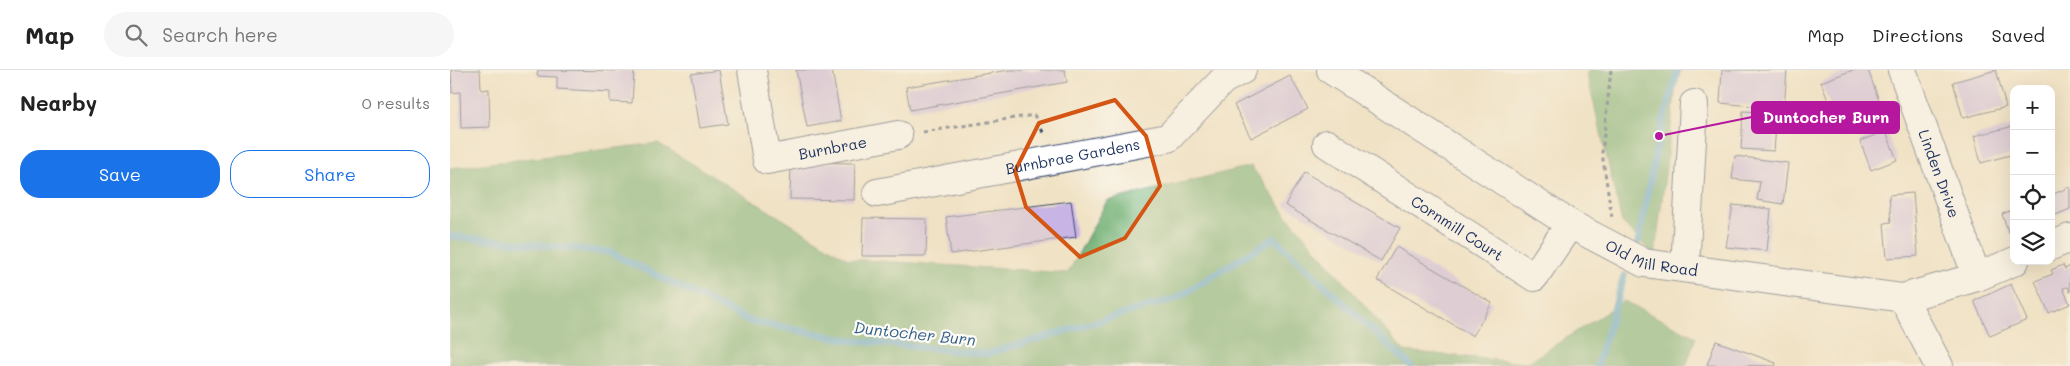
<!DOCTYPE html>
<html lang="en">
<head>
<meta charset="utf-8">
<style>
	:root { --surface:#fff; --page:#f6f6f6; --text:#222; --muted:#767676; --line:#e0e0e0; --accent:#1a73e8 }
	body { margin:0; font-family:Mali,sans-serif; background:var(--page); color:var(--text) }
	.controls { position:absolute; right:15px; top:15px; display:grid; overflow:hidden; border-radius:10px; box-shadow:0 5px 20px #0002 }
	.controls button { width:45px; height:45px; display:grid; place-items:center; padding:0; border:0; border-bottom:1px solid var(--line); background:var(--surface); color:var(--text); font:25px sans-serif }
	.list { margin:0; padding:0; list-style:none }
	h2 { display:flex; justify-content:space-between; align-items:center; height:65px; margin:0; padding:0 20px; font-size:21px }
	h2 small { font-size:16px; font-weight:400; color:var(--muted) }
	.actions { display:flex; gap:10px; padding:15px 20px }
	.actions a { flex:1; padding:11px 0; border:1px solid var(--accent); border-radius:20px; text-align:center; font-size:18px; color:var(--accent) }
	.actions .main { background:var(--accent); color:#fff }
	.icon { flex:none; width:28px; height:28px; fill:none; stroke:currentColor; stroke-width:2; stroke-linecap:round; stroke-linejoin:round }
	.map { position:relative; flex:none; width:1620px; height:296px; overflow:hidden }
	header { display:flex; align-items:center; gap:30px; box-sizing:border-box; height:70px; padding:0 25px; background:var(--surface); border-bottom:1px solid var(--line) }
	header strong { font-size:24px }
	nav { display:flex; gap:28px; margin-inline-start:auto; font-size:18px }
	.search { width:350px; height:45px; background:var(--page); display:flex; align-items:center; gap:12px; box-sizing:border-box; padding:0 18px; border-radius:28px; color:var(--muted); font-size:19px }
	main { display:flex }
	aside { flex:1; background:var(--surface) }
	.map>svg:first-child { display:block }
	.forest { fill:#6eae70; stroke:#446e67 }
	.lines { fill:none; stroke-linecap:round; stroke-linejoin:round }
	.stream { stroke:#55a4cf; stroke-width:7 }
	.building { fill:#c8b4e5 }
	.minor-casing { stroke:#3b4a6d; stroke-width:30 }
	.path { stroke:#3b4a6d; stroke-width:3; stroke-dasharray:4 4; stroke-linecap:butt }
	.minor { stroke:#fff; stroke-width:28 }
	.marked { fill:none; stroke:#d45514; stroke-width:4; stroke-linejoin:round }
	.labels { text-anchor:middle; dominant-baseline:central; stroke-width:4.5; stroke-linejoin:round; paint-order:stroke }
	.street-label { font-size:15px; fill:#1b2f5e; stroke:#fdfcf7 }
	.water-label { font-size:16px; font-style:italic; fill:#325e8b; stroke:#fdfcf7 }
	.leader { fill:none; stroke:#b5179e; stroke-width:2 }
	.callout-dot { fill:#b5179e; stroke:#fdfcf7; stroke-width:2 }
	.callout { fill:#b5179e; stroke:#b5179e; stroke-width:2 }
	.callout-label { font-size:16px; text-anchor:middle; font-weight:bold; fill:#fff }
</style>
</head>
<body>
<header>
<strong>Map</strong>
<div class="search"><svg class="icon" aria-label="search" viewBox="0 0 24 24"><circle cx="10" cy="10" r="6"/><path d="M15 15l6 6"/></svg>Search here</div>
<nav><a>Map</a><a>Directions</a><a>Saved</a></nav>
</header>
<main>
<aside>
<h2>Nearby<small>0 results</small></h2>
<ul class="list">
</ul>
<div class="actions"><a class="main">Save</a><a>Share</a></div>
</aside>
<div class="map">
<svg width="1620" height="296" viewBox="0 0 1620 296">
	<rect width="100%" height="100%" fill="#fdfcf7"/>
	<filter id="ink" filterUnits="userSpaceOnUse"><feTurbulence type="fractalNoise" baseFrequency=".02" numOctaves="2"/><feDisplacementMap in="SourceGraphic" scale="10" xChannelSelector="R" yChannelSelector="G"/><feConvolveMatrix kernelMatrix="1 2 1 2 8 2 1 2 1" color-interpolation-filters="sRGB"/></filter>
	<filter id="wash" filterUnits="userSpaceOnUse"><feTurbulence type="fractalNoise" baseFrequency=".0096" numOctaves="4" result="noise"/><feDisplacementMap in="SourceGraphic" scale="20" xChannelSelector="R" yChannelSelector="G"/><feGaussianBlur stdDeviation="1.12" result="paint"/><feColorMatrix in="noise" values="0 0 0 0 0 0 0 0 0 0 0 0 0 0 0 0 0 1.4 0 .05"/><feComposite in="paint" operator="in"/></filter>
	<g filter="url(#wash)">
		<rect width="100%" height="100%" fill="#f0e2c4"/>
		<path class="forest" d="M1138,0H1228L1205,186L1172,152L1137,4Z
			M208,73L398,189L618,203L657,131L801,96L838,147L954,281L1077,293L1174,231L1246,267L1236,296H0V98Z"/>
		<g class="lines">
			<path class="stream" d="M0,166L159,182L300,251L399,270L537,284L727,228L824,168L961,296
				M1188,172L1209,66L1228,0
				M1147,296L1174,206"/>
		</g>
		<g id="blocks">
			<path class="building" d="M1,0H30L31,20L39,19L40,57L11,58L10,22L2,23Z
				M88,0L184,1L182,33L160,32V22L107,19V7L87,6Z
				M269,0L278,54L250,58L241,4Z
				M346,0H382L391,51L357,57Z
				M559,0H615L617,12L460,40L456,17Z
				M1272,0H1337L1334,39L1270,33Z
				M1403,0H1418L1431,36L1386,52L1371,12Z
				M1546,0L1556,37L1513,48L1503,12Z
				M840,6L858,39L801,68L784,35Z
				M1293,41L1327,43L1324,81L1291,79Z
				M1564,56V98L1560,85L1531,93L1524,66Z
				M1436,61L1447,90L1421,100L1410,71Z
				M1285,86L1338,93L1333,134L1307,130L1310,112L1282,109Z
				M341,92L405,93L404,130L340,129Z
				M854,102L950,158L931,191L835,135Z
				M1620,117V139L1601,147V125Z
				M1463,123L1468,186L1437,188L1434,153L1441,152L1439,125Z
				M621,131L626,167L501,184L496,147Z
				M1283,135L1321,139L1317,181L1276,177Z
				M1564,140V162L1559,164L1552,144Z
				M413,148L477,149L476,186H412Z
				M946,177L1042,233L1023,266L927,210Z
				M1613,195L1615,199L1620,196V222L1618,217L1613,218L1620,234L1599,243L1585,211L1603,204L1601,200Z
				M1561,214L1577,250L1540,266L1524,231Z
				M1266,271L1326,293L1325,296L1257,295Z"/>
		</g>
	</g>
	<g filter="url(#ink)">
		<use href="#blocks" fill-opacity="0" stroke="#3b4a6d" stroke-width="1"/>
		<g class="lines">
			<g class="minor-casing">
				<g id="minor">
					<path id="s1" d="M302,0L317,90L448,65"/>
					<path id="s2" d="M881,0L1120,154L1194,193L1453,228L1527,207L1565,191"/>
					<path id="s3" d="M1452,0L1527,207"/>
					<path id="s4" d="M877,74L1084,207L1120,154"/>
					<path id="s5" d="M427,123L718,68L773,10L792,0"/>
					<path d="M1601,176L1620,168"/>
					<path d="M1235,198L1244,34"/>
					<path d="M1453,228L1489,296"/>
				</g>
			</g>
			<path class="path" d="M1161,0L1152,83L1162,148
				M473,62L584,45L595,66"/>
			<use href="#minor" class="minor"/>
		</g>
	</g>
	<path d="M0 0H1620V296H0ZM665,30L696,66L710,116L675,168L630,187L576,137L565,101L589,53Z" fill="#f0e2c4" fill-opacity=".55" fill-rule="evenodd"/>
	<path class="marked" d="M665,30L696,66L710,116L675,168L630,187L576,137L565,101L589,53Z"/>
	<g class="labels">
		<g class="street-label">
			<text stroke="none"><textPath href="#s1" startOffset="158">Burnbrae</textPath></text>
			<text stroke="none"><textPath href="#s5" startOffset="199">Burnbrae Gardens</textPath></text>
			<text stroke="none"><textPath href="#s3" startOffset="110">Linden Drive</textPath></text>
			<text stroke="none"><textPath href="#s4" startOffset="155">Cornmill Court</textPath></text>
			<text stroke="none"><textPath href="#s2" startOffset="374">Old Mill Road</textPath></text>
		</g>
		<g class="water-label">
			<text transform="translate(465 263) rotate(6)">Duntocher Burn</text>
		</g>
	</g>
	<path class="leader" d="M1209 66L1302 47"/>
	<circle class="callout-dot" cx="1209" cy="66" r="5"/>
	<rect class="callout" x="1302" y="32" width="147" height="31" rx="5"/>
	<g class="callout-label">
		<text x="1376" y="53">Duntocher Burn</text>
	</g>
</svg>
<div class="controls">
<button>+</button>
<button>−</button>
<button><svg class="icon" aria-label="locate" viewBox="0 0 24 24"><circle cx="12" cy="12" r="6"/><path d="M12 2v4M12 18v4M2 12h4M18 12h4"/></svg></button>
<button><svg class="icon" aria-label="layers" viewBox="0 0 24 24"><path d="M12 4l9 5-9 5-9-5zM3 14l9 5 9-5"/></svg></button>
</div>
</div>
</main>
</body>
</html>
